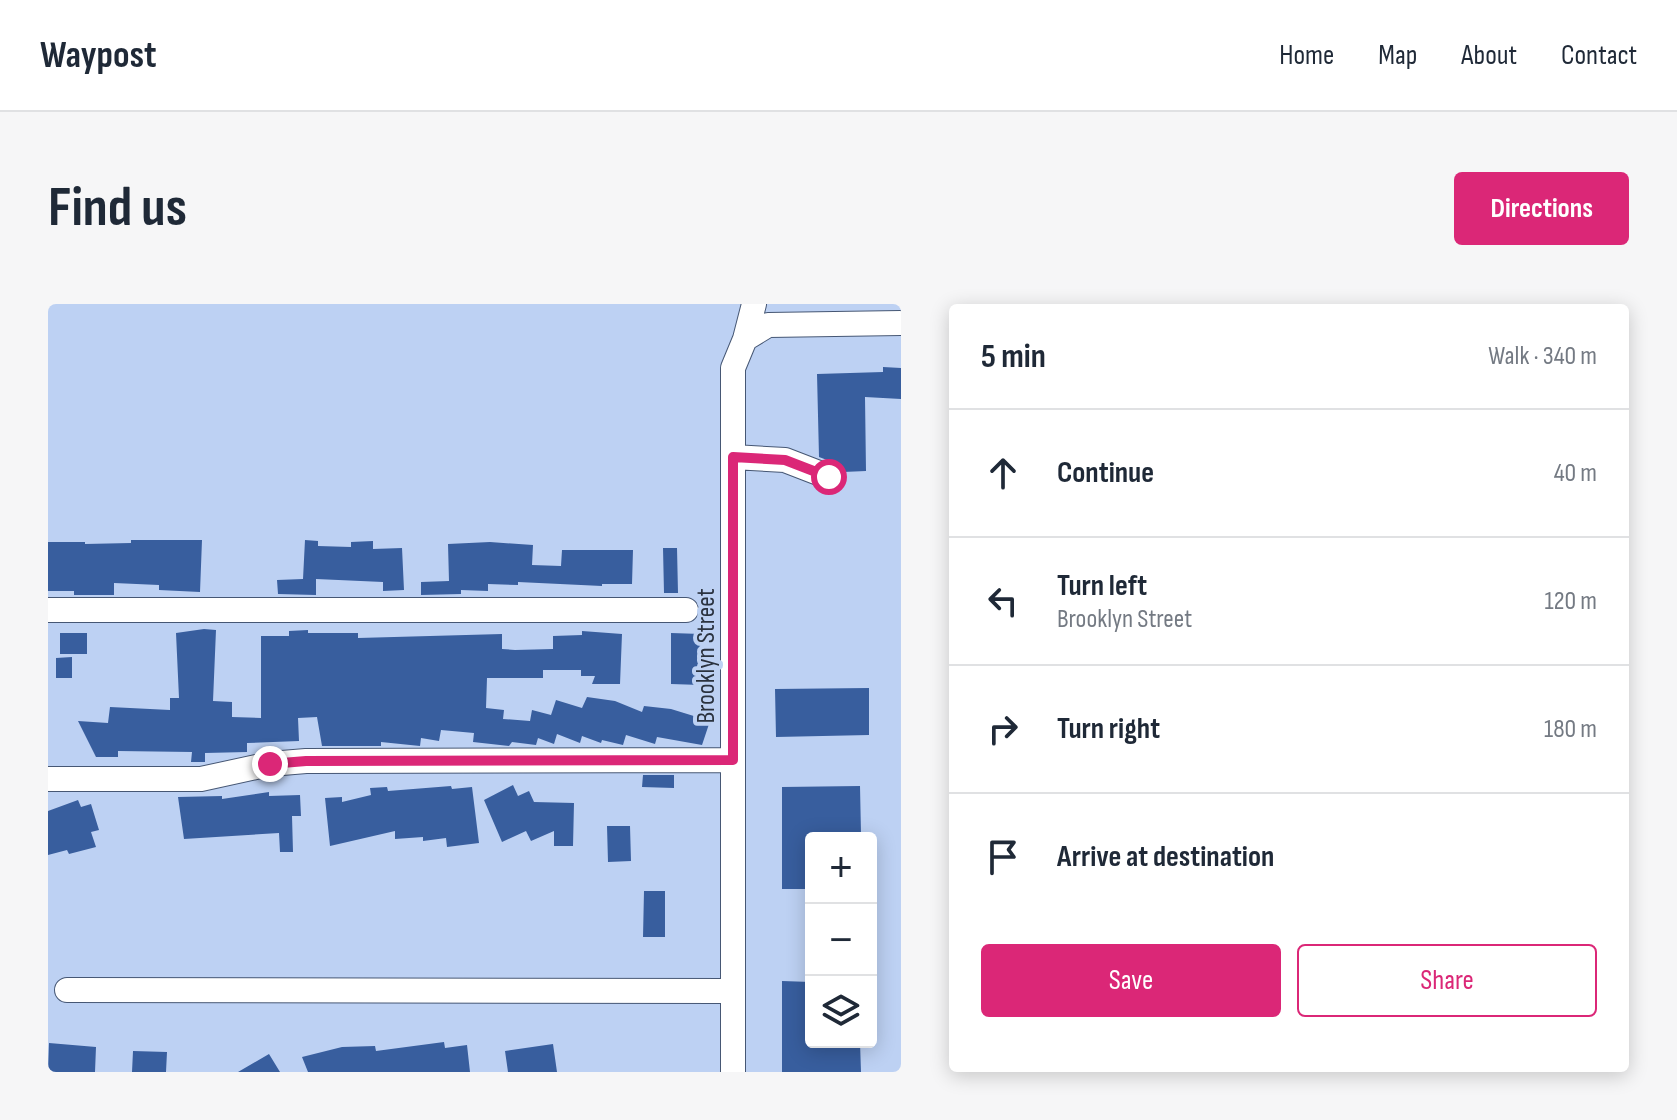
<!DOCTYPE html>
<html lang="en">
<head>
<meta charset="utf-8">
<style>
	:root { --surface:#fff; --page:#f6f6f7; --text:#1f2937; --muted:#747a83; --line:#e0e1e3; --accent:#db2777 }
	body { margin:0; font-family:"Sofia Sans Condensed",sans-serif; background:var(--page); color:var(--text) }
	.controls { position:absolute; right:24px; bottom:24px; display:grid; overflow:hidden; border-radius:8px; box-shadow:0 4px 20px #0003 }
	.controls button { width:72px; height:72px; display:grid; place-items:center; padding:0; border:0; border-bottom:2px solid var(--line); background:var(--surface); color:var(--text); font:40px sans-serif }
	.stop { position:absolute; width:24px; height:24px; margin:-18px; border:6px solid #db2777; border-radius:50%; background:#fff }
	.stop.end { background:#db2777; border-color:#fff; box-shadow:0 2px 8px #0008 }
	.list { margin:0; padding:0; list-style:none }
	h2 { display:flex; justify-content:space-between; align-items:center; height:104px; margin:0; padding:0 32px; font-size:34px }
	h2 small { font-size:26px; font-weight:400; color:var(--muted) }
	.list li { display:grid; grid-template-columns:52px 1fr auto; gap:24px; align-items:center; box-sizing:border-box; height:128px; padding:0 32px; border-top:2px solid var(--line) }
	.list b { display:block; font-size:30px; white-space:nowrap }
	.list p { margin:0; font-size:26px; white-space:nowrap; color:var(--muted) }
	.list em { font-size:26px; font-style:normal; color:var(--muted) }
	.actions { display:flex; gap:16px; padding:24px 32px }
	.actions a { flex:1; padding:18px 0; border:2px solid var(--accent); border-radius:8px; text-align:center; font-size:28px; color:var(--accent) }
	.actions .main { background:var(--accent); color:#fff }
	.icon { flex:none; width:44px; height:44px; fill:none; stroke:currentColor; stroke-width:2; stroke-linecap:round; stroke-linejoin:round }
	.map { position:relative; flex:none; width:853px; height:768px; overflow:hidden; border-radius:8px }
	header { display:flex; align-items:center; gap:48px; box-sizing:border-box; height:112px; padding:0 40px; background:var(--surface); border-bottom:2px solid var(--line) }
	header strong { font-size:38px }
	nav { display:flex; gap:44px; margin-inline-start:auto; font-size:28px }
	.intro { display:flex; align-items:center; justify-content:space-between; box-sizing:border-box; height:192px; padding:0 48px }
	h1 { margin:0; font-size:56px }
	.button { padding:20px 36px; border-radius:8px; background:var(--accent); color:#fff; font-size:28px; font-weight:700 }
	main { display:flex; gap:48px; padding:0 48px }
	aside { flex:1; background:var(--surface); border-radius:8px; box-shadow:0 4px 20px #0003 }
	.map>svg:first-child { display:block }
	.building { fill:#385e9e }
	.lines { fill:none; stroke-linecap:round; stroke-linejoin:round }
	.minor-casing { stroke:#465774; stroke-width:26 }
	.minor { stroke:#fff; stroke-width:24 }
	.route { stroke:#db2777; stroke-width:10 }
	.labels { text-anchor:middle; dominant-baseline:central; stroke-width:8; stroke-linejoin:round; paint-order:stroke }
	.street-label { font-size:26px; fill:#2a323f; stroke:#bdd1f3 }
</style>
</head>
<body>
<header>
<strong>Waypost</strong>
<nav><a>Home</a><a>Map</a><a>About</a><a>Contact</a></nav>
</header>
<div class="intro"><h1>Find us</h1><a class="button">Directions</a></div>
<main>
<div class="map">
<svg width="853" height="768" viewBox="0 0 853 768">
	<rect width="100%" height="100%" fill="#bdd1f3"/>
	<path class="building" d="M835,63L853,64V95L817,93L818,167L795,168L787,159L771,153L769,70L835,68Z
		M83,236H154L152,288L111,286V281L66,279V291H26V287H0V238H37V240L83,239Z
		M257,236L270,237V242L303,243V238L325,237V245L354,244L356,286L335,287V278L268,275V291L230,290L229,276L255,275Z
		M442,238L485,241L484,261L513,262L514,246H585L584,280H554V282L470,278V281L440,280V287L413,286V290L373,291V278L401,277L400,240Z
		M615,244H629L630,289H616Z
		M156,325L168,326L165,397L184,398V413L213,414V332H241V327L260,326V329H310V334L454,330V345L467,346L505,345V332L534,331V327L574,330L572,380H544L547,372H533V366H495V374H439L438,404L456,406L455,415L482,417L484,406L503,411L508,396L534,404L539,393L567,397L594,408L596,402L623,405L662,417L654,441L609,433L607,440L578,431L575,441L554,436L553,439L534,432L532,439L509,430L506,440L490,434L488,441L464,438L461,442L425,438L426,429L393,426L391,437L373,434L372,442L333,438V442H274L269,413L250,414L251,437L199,439V448L157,449V458H143L144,448L70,447V453H48L30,417L60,419L62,403L122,406V394H131L128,329Z
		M12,329H39V350H12Z
		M623,329L653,330V381L623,380Z
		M24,353V374H8V354Z
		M821,384V431L728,433L727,385Z
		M595,471H626V484L594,483Z
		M465,481L470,492L481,487L486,498L526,499L525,542H506V527L483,537L478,527L454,538L436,496Z
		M403,482L404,485L424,483L431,539L399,543L398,534L375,537V533L347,535V527L282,542L277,494L294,493V498L323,491L322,484L339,483L340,487Z
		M812,482L813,530H763V585H734V483Z
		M221,488V492L252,491L253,512H244L245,548H232L231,529L136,535L130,493L174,492V495Z
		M30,496L33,503L43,500L51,526L43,528L48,543L21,550L19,546L0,551V507Z
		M559,522H582L583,557L560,558Z
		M596,587H617V633H595Z
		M734,677L763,678V738H812L813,768H734Z
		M396,738L397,744L419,741L422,768H260L254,753L294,743L327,742L328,747Z
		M1,739L48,743L47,768H0Z
		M505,740L509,768H460L457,747Z
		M85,747L119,748L118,768H84Z
		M221,750L232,768H190Z"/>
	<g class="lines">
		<g class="minor-casing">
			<path id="minor" d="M697,35L720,21L853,19
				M685,153L737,156L781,173
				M0,306H638
				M0,475H153L222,460L258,457L685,456
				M19,686L685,687
				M685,768V64L697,35L706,0"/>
		</g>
		<use href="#minor" class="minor"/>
	</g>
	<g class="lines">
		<path class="route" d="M222,460L258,457L685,456V153L737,156L781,173"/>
	</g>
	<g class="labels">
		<g class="street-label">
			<text transform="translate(658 352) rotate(-90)">Brooklyn Street</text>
		</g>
	</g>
</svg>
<div class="controls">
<button>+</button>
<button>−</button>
<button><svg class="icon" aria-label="layers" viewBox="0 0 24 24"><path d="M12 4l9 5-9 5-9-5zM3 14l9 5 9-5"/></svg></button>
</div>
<div class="stop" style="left:781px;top:173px"></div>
<div class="stop end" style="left:222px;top:460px"></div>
</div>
<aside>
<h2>5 min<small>Walk · 340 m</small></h2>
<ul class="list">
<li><svg class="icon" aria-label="ahead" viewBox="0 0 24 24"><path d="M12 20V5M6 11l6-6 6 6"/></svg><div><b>Continue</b></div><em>40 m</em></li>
<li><svg class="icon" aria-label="left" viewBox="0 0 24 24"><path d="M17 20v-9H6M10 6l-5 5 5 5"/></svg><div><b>Turn left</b><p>Brooklyn Street</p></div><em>120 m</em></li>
<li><svg class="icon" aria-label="right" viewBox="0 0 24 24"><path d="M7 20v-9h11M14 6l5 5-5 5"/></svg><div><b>Turn right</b></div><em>180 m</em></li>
<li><svg class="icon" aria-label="arrive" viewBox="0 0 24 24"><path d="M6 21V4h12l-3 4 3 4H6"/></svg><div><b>Arrive at destination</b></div></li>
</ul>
<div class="actions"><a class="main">Save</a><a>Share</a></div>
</aside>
</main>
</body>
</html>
